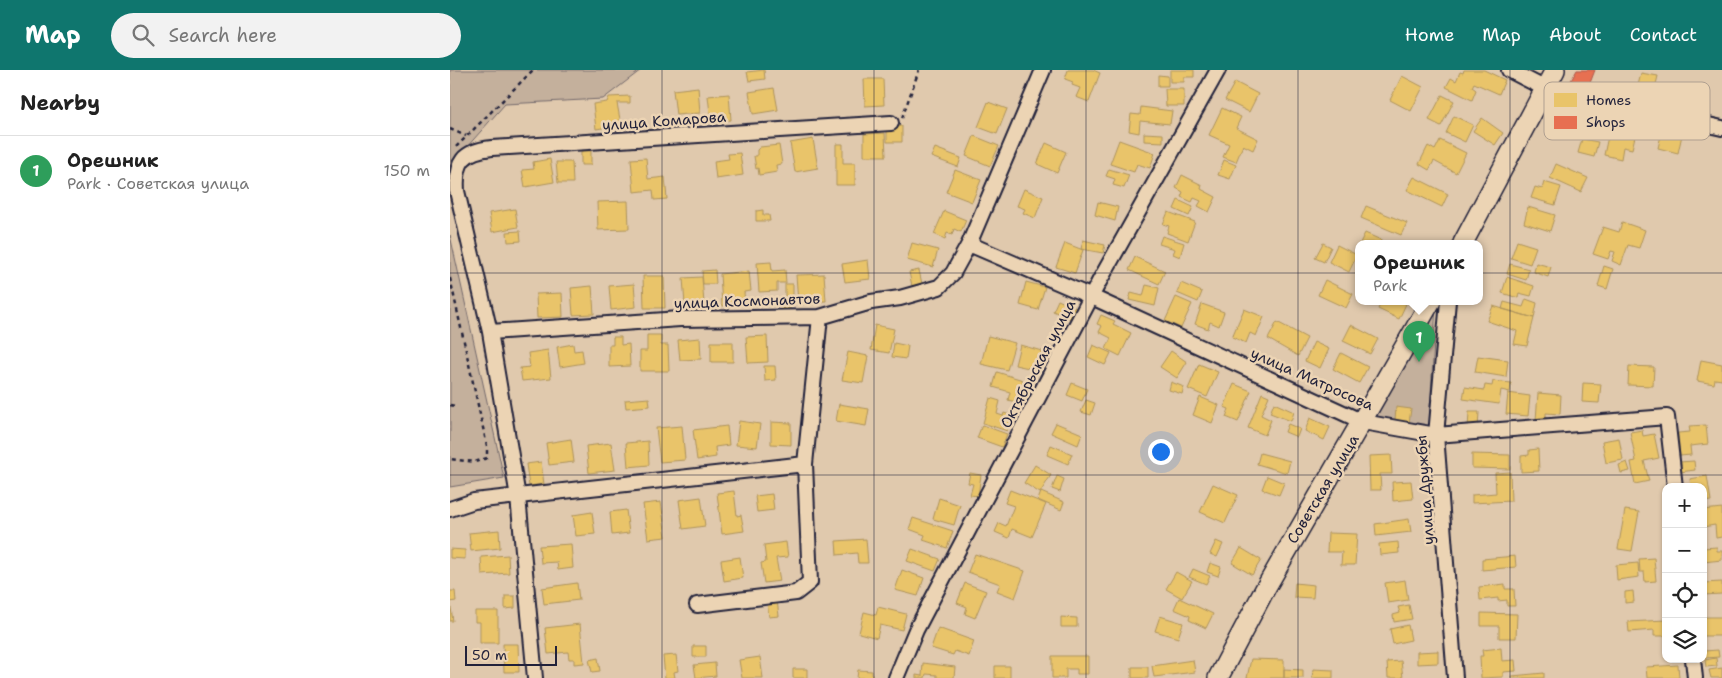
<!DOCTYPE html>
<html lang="en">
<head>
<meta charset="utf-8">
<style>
	:root { --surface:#fff; --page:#f2f2f2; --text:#222; --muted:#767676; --line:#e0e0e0; --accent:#0f766e }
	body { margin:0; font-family:"Shantell Sans",sans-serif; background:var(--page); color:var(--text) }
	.controls { position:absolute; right:15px; bottom:15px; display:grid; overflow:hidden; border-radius:10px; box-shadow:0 1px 4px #0004 }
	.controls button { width:45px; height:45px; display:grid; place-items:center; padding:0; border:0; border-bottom:1px solid var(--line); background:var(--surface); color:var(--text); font:25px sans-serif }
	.scale { position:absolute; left:15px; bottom:12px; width:92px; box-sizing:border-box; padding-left:5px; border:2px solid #22223b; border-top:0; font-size:14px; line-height:18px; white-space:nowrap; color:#22223b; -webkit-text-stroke:4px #ecd4b4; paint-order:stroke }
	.you { position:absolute; left:710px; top:381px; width:18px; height:18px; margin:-12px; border:4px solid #fff; border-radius:50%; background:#1a73e8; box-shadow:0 0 0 8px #1a73e833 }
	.badge { display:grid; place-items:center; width:32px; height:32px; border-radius:50%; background:var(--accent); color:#fff; font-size:16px; font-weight:700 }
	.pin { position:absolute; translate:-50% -41px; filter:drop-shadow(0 1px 2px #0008) }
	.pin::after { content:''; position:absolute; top:26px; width:18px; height:15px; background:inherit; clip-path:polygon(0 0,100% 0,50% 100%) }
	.popup { position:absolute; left:905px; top:170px; width:128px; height:65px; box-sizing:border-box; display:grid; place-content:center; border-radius:10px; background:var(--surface); filter:drop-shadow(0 1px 4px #0005); font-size:16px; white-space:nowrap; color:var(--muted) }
	.popup b { font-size:19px; color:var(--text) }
	.popup::after { content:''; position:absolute; left:50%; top:100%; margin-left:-10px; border:10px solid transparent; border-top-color:var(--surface) }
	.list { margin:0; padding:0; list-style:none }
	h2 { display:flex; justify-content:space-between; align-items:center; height:65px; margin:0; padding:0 20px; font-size:21px }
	h2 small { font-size:16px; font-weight:400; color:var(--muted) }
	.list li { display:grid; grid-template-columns:32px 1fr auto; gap:15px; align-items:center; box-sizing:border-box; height:70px; padding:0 20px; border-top:1px solid var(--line) }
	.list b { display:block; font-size:19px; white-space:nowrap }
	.list p { margin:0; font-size:16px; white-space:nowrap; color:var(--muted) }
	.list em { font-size:16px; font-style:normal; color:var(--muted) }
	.icon { flex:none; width:28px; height:28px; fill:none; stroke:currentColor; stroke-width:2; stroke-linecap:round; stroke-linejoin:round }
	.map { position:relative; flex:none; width:1272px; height:608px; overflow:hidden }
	header { display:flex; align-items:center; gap:30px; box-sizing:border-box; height:70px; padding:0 25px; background:var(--accent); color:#fff }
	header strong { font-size:24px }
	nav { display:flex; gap:28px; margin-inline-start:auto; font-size:18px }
	.search { width:350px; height:45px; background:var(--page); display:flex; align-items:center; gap:12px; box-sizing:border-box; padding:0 18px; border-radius:28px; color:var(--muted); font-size:19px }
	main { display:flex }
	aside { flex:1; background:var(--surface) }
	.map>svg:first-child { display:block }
	.green { fill:#c4b09c; stroke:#73696c }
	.homes { fill:#e9c46a; stroke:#ad935c }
	.shops { fill:#e76f51; stroke:#ac584a }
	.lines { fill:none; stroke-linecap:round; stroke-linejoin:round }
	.street-casing { stroke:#22223b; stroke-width:18 }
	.secondary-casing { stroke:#22223b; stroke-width:22 }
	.path { stroke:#22223b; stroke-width:2.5; stroke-dasharray:4 4; stroke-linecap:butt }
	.street { stroke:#ecd4b4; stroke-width:14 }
	.secondary { stroke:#ecd4b4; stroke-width:19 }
	.grid { fill:none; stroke:#22223b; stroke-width:1; stroke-opacity:0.55 }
	.labels { text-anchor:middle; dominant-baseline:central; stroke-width:5; stroke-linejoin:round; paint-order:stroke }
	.street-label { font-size:15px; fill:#22223b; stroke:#ecd4b4 }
	.key { fill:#ecd4b4; stroke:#af9f90; stroke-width:1 }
	.key-label { font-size:14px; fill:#22223b }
</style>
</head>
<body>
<header>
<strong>Map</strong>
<div class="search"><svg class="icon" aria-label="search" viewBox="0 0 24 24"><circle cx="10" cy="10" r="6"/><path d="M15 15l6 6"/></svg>Search here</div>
<nav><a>Home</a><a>Map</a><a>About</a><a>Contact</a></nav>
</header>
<main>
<aside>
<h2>Nearby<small></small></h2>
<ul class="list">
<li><span class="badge" style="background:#2e9e5b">1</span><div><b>Орешник</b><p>Park · Советская улица</p></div><em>150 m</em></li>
</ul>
</aside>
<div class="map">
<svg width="1272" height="608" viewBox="0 0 1272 608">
	<rect width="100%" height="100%" fill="#e0c9ad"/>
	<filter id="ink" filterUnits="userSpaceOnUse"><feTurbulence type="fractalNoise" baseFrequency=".02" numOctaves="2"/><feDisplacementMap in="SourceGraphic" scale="10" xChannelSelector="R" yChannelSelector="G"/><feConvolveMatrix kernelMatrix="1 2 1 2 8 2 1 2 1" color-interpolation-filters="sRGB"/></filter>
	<g filter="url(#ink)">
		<path class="green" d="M0,0H191L153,29L55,34L0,96Z
			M0,165L54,408L0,417Z
			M986,235L979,359L923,348Z"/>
		<path class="homes" d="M314,0L315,9L299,11L297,2Z
			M618,0H643L650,3L639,32L626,27L630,18L622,15L623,12L615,9Z
			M720,0H744V7H734V12H720Z
			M1014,0H1034L1055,10L1049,24L1024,13L1022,17L1026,20L1022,30L996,17L1001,8L1006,11L1010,2L1013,3Z
			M1191,3L1208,6L1203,27L1186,24Z
			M708,5L718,6V16H708Z
			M952,6L973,17L961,41L940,30Z
			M414,9H433L434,35L415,36Z
			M785,12L808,24L799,42L775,30Z
			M1214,16L1235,18L1234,26L1213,24Z
			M248,17L250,43L226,45L223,20Z
			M324,18L328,40L303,44L299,22Z
			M715,19H734V36H716Z
			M279,24L281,50L261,52L258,26Z
			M992,25L1004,31L991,56L979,50Z
			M180,26V33H167L171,55L146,59L143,34L157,32L159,27Z
			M538,32L557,39L547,64L528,57Z
			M691,37L722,41L720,54L690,51L689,63L679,61L681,44L690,45Z
			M772,38L791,47L786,58L808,69L803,80L793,75L786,92L773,87L779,74L759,65Z
			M1119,43L1151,53L1147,66L1114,57Z
			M1004,46L1023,55L1015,72L996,63Z
			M1032,48L1053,63L1045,75L1023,61Z
			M1161,52L1187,58L1182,79L1173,77L1171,89L1154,85Z
			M437,56H452V72H437Z
			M1212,61L1232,65L1228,83L1208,78Z
			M435,63L436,86H414V64Z
			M694,63L713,64V72L694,71Z
			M524,66L549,76L540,96L516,86Z
			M363,69L368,98L345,102L340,73Z
			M1132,69L1148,72L1144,87L1128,83Z
			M669,70L705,83L700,98L687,94L684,102L660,94Z
			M990,70L1016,83L1006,103L984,91L979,100L969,94L978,76L985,80Z
			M596,73L616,82L607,103L587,94Z
			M386,74H393V93H405V115H386Z
			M329,75L332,94L326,95L327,102L309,105L308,98L306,99L304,86H307V80L310,77Z
			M485,78L511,88L508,97L481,87Z
			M131,81H141V95H131Z
			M290,83L293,105L266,109L264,91L279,89L278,84Z
			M196,88L198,109L215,107L217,129L204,130L203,120L184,122L181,89Z
			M100,89L104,112L75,117L72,100L84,99L83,92Z
			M774,90L786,95L780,109L768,105Z
			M106,92H122L123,113H108Z
			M1106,94L1138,108L1131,122L1100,108Z
			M659,99L679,105L674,118L663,115L665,109L656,106Z
			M505,100L531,110L522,132L496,122Z
			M732,105L752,115L751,119L766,127L759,142L748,136L751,131L744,128L742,132L731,127L733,122L726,118Z
			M964,107L998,124L992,137L957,120Z
			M1094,112L1111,117L1105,135L1081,128L1085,117L1092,119Z
			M574,119L593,127L585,148L573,143L575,139L567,136Z
			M728,130L743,137L739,146L724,139Z
			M178,131L179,159L148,160L147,132Z
			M648,132L668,137L665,151L645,145Z
			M916,136L957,153L951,165L911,148Z
			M1078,137L1105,145L1100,161L1074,153Z
			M65,139L68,157L42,162L39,143Z
			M313,140V145H319L320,151H306V141Z
			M494,141L516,150L511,162L504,159L502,165L497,163L495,169L484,164Z
			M718,142L745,152L738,171L717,163L719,156L713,154Z
			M1172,152L1195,160L1189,178L1178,175L1171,195L1162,191L1165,182L1161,181L1158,189L1143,184L1153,157L1169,162Z
			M70,161L71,171L58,172L57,162Z
			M915,163L931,170L930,173H910Z
			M712,166L734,173L730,187L723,184L725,179L709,174Z
			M633,170L655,175L653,183L631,179Z
			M1067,171L1086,177L1080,194L1061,188Z
			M462,173L488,180L483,197L457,190Z
			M615,173L633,180L625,203L606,197Z
			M873,173L881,177L874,192L865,188Z
			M887,175L907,185L899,202L879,192Z
			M685,187L715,201L709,214L679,200Z
			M418,190L420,209L395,212L392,194Z
			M321,192L322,201L335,200L336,213H327V221L309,222L307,193Z
			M1086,193L1101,197L1098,207L1084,202Z
			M1060,194L1079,199L1076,210L1057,204Z
			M1154,196L1163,199L1157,219L1148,216Z
			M265,200L266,214H253L252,201Z
			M469,200L472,214L462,216L459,202Z
			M299,201L301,221L294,222L295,234L272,236L270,204Z
			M374,204L376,231L348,232L346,205Z
			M193,206H214L215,238H194Z
			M252,207L254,234L235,235L233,208Z
			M1057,207L1084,216L1081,226L1069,223L1068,228L1052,223Z
			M875,210L903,224L896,238L868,225Z
			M576,212L595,217L588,240L570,235Z
			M731,213L752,222L748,232L727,223Z
			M184,214L186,237L161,240L159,216Z
			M335,214H343V230H335Z
			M696,215L709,218L705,236L679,230L681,223L693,226Z
			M142,216L144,244L123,245L121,218Z
			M112,223L113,247L87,248L86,224Z
			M726,227L742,234L731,258L715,251Z
			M1076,229L1087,233L1084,248L1052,239L1054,232L1073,237Z
			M330,230H340V242L330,243Z
			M608,230L626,238L621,249L603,241Z
			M932,231H950L956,234L949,249L928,239Z
			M752,234L774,242L769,256L760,252L758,259L745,254Z
			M1043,236L1084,248L1077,276L1064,274L1067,261L1037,251Z
			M794,239L814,247L806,266L800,263L796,273L782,267Z
			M651,245L665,251L663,254L681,263L670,286L656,279L661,268L649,262L652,256L647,254Z
			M827,252L857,268L848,286L818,269Z
			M425,255L444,259L439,283L421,280Z
			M901,255L928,269L920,284L893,271Z
			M197,265H211V275H218L219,301H190V281H197Z
			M317,266L318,292L298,293L296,267Z
			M538,266L565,273L557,300L531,294Z
			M163,267H171V275L179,274L180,296L159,297V275H163Z
			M250,268L251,289L230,290L228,270Z
			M261,272H283V292H261Z
			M864,272L879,279L870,298L855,291Z
			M444,273L458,276L456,289L442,287Z
			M123,274L124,281L132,280L134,293L110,297L107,277Z
			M570,275L592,281L588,300L565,295Z
			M643,275L661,283L655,295L638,287Z
			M98,280L101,308L72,311L70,298L80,297L78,283Z
			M721,281L737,292L727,308L710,297Z
			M398,282L418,286L413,313L392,310Z
			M891,283L918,297L909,313L883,299Z
			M1028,286L1058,290L1056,307L1025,302Z
			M1251,290L1272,294V310L1265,309L1264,314L1247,311Z
			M749,294L768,302L757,327L738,319Z
			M314,296H325L326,310L315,311Z
			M1179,296L1204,297L1203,316L1178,315Z
			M547,302L573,310L571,319L578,321L574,334L558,330L560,322L543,317Z
			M1043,311L1061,313L1060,322L1051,320L1049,334L1013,329L1015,317L1034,320L1035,315L1042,316Z
			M721,312L734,317L732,324L719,320Z
			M622,313L637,319L632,331L617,325Z
			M1133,313L1151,314L1149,333L1132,332Z
			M784,314L801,321L788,352L776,347L779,339L774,337Z
			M812,323L819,326L811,345L821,350L815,365L798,358Z
			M1058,323L1080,326L1078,346L1056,344Z
			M1088,323L1111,325L1110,344L1096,343V351L1086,350Z
			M750,327L769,335L762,353L743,345Z
			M199,328L200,336L176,338L175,330Z
			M540,328L550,331L547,344L553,346L554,343L563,346L557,361L533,353Z
			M636,330L645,333L641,345L631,342Z
			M824,333L844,342L841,351L820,343Z
			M389,334L419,339L416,356L386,351Z
			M946,337L961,339L959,353L945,350Z
			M1019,342H1029L1028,359H1018Z
			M860,348L880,357L874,370L855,361Z
			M289,351L310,354L307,377L286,375Z
			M321,352L341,353V375L321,374Z
			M606,353L632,364L628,375L601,363Z
			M838,354L850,359L847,367L835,362Z
			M532,355L557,364L552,377L527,368Z
			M1256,355L1258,374L1240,376L1241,385L1230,386L1228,363L1240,362L1239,356Z
			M232,356L235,390L210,392L206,358Z
			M277,356L279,375L265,377L266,387L247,390L243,360Z
			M1192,360L1193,366L1204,364L1209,388L1194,391L1199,411L1185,414L1181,392L1186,391L1180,362Z
			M1169,368L1173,390L1156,393L1152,371Z
			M121,369L124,392L99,395L96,373Z
			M198,371L199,395L178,397L176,373Z
			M161,373L165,400L139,403L136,376Z
			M601,375L622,384L618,394L597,385Z
			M1088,379L1089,401L1071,402V386L1079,385V380Z
			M810,383L840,391L837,403L807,394Z
			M1022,384L1060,385V399L1022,398Z
			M941,385L942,404H930L931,420H920L919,386Z
			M1244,391L1245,400L1230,402L1229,392Z
			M91,392L94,414L79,416L76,394Z
			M1177,392L1180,401L1171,403L1169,395Z
			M585,395L601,405L590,423L574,413Z
			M1060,402L1061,431L1022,433V425L1046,423L1045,403Z
			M520,403L531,405L528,426L520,425L523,414L518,413Z
			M607,406L614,409L610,422L602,419Z
			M817,406L834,413L829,425L812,419Z
			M1257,406L1261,431L1253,432V417H1241L1240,409Z
			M961,411L963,429L943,431L942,412Z
			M763,414L788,425L775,453L750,442Z
			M560,420L596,434L582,467L562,459L559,468L545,462L549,453L556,456L564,436L555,433Z
			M284,421L287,446L291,445L294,461L272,464L267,423Z
			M591,422L614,432L611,440L588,430Z
			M322,424L324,440L307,442L305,426Z
			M251,427L255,456L233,459L229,430Z
			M489,428L510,435L504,455L483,449Z
			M211,432L216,467L198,469L193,434Z
			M1272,438V467L1266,468L1265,455L1253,457V440Z
			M176,440L179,463L162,465L160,442Z
			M1175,440L1189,442L1182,481L1168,479Z
			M142,442L145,464L126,466L123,445Z
			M463,448L503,461L497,478L473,470L475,465L459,459Z
			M959,449L961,462L926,466L925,454Z
			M49,460L50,478L21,481L19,463Z
			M878,463L907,464L905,495H891L892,482H877Z
			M416,469L418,493H408L407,483L387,485L386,471Z
			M766,471L773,474L767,487L760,484Z
			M336,472L338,487L326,488L330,511L314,513L311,493L316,492L314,475Z
			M948,472L949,483L930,485L929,474Z
			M121,474L123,498L108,500L107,492L91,493L89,476Z
			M1267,477V481H1272V490L1253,492V478Z
			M791,478L811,490L802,505L782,493Z
			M0,479L15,480V489L0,488Z
			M462,479L490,489L485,501L457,491Z
			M525,484L575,501L565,528L547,521L550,514L518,502Z
			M58,485L59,503L32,505L31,487Z
			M1065,486L1066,497L1032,500V489Z
			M290,487L293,508L274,511L271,490Z
			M1204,488L1206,511L1195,512L1194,502H1190L1189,489Z
			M760,493L771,497L768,506L757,502Z
			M1188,493L1189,507L1167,510L1166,495Z
			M743,499L760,506L756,514L739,507Z
			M452,500L474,508L468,526L445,520Z
			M726,502L742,511L732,528L716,519Z
			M955,510L958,530L938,533L935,513Z
			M1272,512V524L1253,525V513Z
			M127,513L129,530L94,534L92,518Z
			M515,513L536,521L525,548L515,544L517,537L507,533Z
			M845,513L864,515L863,528L844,527Z
			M1055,514V519H1064L1065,536H1057V530L1048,531V528L1030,530L1029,517Z
			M0,521H5L6,531L0,532L3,551H0Z
			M1183,521L1184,532L1175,533V522Z
			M55,526H65V538L55,539Z
			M729,528L763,544L756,558L739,550L740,546L724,539Z
			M327,530L329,546L319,547L317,532Z
			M959,535L962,549L944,552L943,545L950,543L948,537Z
			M428,537L456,544L452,560L430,555L427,568L409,563L414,542L426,545Z
			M25,541H48V573H30V552H25Z
			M1031,543L1067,544L1066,568H1049V556H1031Z
			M710,546L733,553L728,568L705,561Z
			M611,547L627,548V557H611Z
			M1253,547H1272V566H1253Z
			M1216,550V566H1204V560L1179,562L1178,552Z
			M130,554L134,593L124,594V589H119L118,582L98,584L95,558Z
			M958,555L961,570L943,574L940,559Z
			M488,558L524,571L519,586L505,581L503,585L481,578Z
			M53,574H68L69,602H54Z
			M243,576H256V587H243Z
			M1051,578L1052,591L1065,590L1066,601L1053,602V607L1031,608L1030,586H1033L1032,580Z
			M1268,580L1269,587L1255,588L1254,581Z
			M988,581V593L967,594V582Z
			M226,585L228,601L224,602L225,608H215L213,586Z
			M602,586H638V604H627V599H616V608H602Z
			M310,587L313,608H292L289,590Z
			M148,588L150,601L142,602L139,590Z
			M1266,588L1267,596L1256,597L1255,590Z
			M801,589L834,590V608H797Z
			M743,590L745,602L704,607L702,596Z
			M951,591L953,608H938L937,592Z
			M265,593L266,606L246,608L244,595Z
			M473,593L505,597L504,608H487V605L476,604L475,608H466V605L472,606Z
			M1228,595L1229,608H1197L1196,597Z
			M545,596H560V608H545Z
			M682,597H698V608H682Z
			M1272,598V608H1261L1259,600Z
			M343,599H357V608H343Z
			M834,599L853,600V608H834Z
			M863,599L883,600V608H862Z
			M408,600L422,601V608H407Z
			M1094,603V608H1062V606Z"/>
		<path class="shops" d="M1127,0H1145L1140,13L1153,15V26L1115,21Z"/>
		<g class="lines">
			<g class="street-casing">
				<path id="street" d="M1059,0L1094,18L1272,58
					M519,174L642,227L913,352L986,365L1217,347L1225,417
					M998,231L986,365L1005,608
					M40,262L230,249L370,247L421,232L450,228L489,217L503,203L519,174L593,0
					M0,439L24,431L355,394
					M247,535L346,523L360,512L355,394L370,247
					M1243,589L1245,608
					M85,608L68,427L40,262L7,121C5,92 13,81 42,78L441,53
					M446,608L466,560L650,210L768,0"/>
			</g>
			<g class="secondary-casing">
				<path id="secondary" d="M1013,173L1105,0
					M768,608L815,519L981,231"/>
			</g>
			<path class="path" d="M452,48L469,0
				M0,59L16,66
				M6,77L83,0
				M0,208L37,376V388L25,392L0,389
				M0,335L5,336"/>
			<use href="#street" class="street"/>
			<use href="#secondary" class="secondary"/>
		</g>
	</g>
	<path class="grid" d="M212,0V608M424,0V608M636,0V608M848,0V608M1060,0V608M0,203H1272M0,405H1272"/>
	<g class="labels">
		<g class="street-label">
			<text transform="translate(214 51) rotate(-4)">улица Комарова</text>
			<text transform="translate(297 231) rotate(-2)">улица Космонавтов</text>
			<text transform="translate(588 294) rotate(-62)">Октябрьская улица</text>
			<text transform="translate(862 309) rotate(24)">улица Матросова</text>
			<text transform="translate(873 419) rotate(-59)">Советская улица</text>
			<text transform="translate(975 420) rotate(-94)">улица Дружбы</text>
		</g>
	</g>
	<rect x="1094" y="12" width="166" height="58" rx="8" class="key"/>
	<rect x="1104" y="23" width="23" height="14" fill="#e9c46a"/>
	<rect x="1104" y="46" width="23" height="13" fill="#e76f51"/>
	<g class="key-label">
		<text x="1136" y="35">Homes</text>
		<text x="1136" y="57">Shops</text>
	</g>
</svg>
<div class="controls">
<button>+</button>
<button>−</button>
<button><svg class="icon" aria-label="locate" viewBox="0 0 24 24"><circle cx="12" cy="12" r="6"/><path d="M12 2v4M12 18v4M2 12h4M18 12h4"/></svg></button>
<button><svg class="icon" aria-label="layers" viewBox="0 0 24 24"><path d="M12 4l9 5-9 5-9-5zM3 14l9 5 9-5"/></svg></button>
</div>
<div class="scale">50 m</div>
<div class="you"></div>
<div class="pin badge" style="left:969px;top:292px;background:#2e9e5b">1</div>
<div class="popup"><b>Орешник</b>Park</div>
</div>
</main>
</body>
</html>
